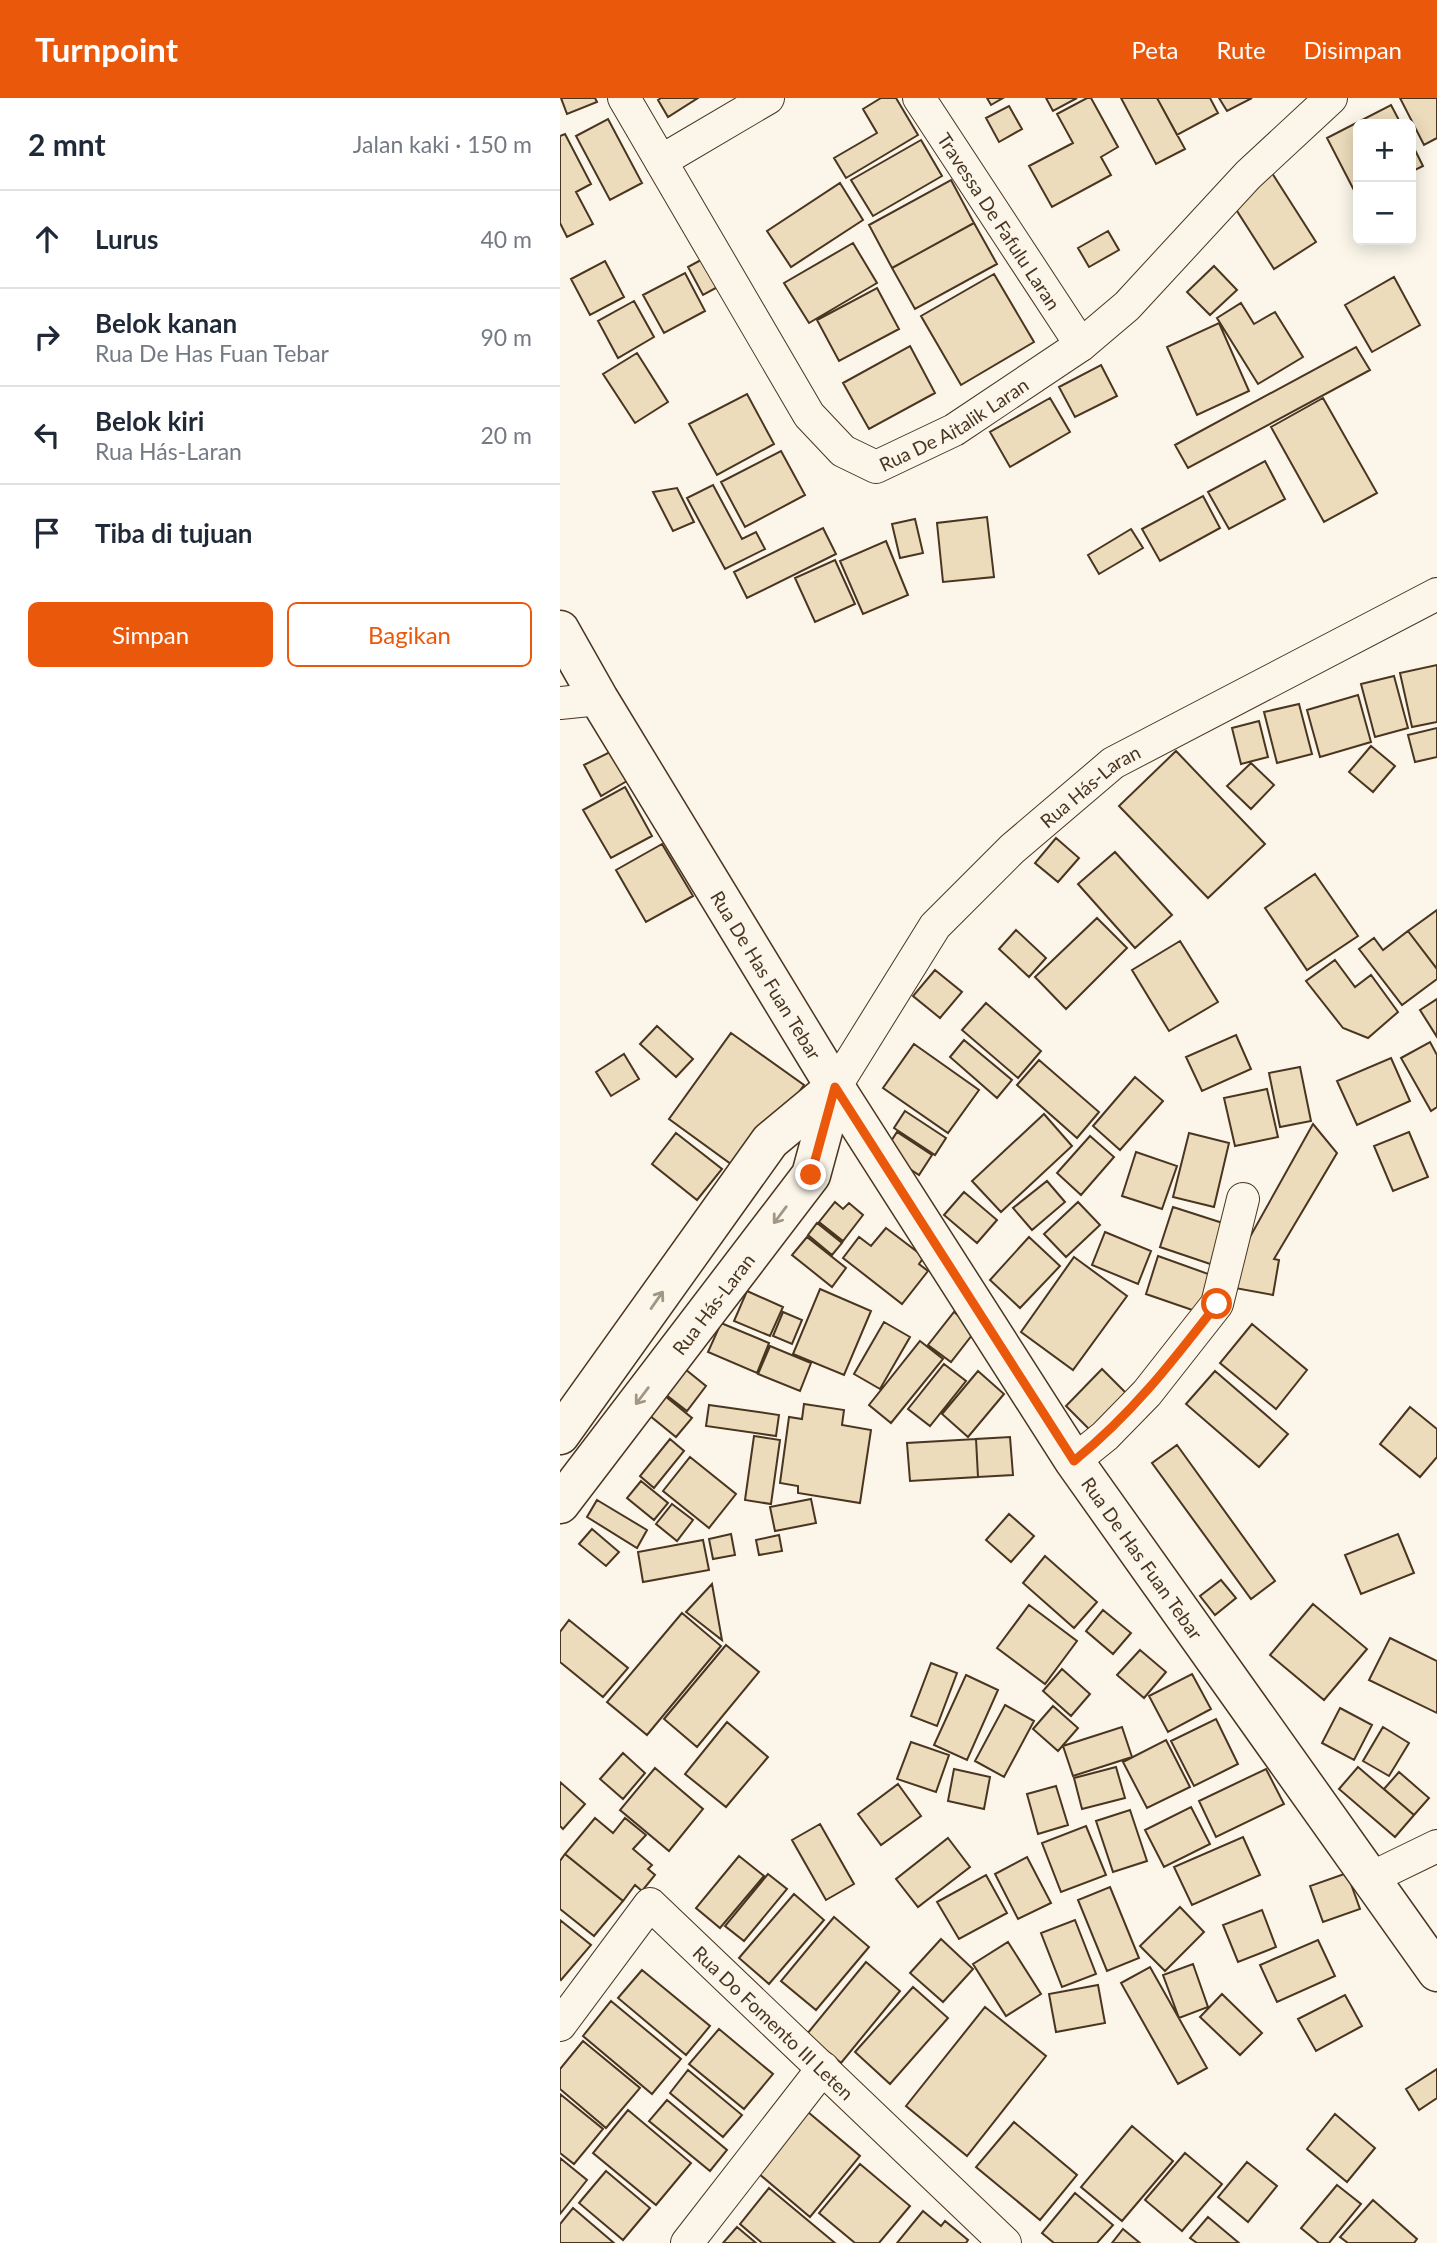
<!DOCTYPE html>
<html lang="id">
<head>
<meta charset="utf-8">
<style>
	:root { --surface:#fff; --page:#f2f2f3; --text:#1f2937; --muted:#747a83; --line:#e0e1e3; --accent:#ea580c }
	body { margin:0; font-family:Lato,sans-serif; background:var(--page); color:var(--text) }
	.controls { position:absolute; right:21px; top:21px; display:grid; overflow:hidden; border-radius:10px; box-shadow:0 4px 18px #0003 }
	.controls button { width:63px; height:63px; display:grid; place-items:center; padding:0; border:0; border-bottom:2px solid var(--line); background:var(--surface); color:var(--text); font:35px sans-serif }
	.stop { position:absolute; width:21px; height:21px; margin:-16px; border:5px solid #ea580c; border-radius:50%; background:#fff }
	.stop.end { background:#ea580c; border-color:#fff; box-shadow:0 2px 7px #0008 }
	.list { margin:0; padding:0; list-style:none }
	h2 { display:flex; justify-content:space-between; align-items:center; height:91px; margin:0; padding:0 28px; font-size:30px }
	h2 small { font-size:23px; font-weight:400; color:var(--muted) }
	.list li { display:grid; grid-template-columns:46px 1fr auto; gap:21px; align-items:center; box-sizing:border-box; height:98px; padding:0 28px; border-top:2px solid var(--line) }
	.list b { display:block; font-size:26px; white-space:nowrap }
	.list p { margin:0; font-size:23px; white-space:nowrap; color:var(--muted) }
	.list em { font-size:23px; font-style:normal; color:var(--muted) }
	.actions { display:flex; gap:14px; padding:21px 28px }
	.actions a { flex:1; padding:16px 0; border:2px solid var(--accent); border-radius:10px; text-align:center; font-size:24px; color:var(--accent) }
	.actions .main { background:var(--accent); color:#fff }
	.icon { flex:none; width:38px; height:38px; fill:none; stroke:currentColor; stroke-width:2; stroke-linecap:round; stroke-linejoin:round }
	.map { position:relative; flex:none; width:877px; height:2145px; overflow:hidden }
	header { display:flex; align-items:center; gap:42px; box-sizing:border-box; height:98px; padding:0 35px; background:var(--accent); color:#fff }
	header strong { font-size:33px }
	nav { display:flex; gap:38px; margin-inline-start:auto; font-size:24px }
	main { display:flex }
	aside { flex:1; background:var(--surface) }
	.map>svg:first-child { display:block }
	.building { fill:#ecdcbc; stroke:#4a3520; stroke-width:2 }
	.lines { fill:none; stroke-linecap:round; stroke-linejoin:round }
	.minor-casing { stroke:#4a3520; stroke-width:34 }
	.tertiary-casing { stroke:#4a3520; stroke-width:41 }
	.secondary-casing { stroke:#4a3520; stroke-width:41 }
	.minor { stroke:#fbf6e9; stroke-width:32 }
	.tertiary { stroke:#fbf6e9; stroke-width:38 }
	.secondary { stroke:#fbf6e9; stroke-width:38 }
	.oneway { stroke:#a29684 }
	.route { stroke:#ea580c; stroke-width:9 }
	.labels { text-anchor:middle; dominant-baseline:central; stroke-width:5; stroke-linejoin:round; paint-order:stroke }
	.street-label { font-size:19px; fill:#4a3520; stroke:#fbf6e9 }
</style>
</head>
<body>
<header>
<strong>Turnpoint</strong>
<nav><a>Peta</a><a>Rute</a><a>Disimpan</a></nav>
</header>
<main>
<aside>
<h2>2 mnt<small>Jalan kaki · 150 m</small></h2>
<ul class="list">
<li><svg class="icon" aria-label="ahead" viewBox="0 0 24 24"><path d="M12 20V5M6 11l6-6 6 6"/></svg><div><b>Lurus</b></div><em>40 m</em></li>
<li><svg class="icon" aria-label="right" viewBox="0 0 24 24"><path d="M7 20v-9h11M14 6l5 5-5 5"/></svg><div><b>Belok kanan</b><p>Rua De Has Fuan Tebar</p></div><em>90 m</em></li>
<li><svg class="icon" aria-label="left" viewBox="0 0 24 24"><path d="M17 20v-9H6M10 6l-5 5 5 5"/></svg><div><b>Belok kiri</b><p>Rua Hás-Laran</p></div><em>20 m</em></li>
<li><svg class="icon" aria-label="arrive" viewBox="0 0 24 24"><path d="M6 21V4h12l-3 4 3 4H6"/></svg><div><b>Tiba di tujuan</b></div></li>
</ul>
<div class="actions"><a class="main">Simpan</a><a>Bagikan</a></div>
</aside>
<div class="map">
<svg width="877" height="2145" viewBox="0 0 877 2145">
	<rect width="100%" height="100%" fill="#fbf6e9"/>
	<path class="building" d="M1,0H35L37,4L7,16Z
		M101,0H138L108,19L98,2Z
		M321,0H336L358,37L286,80L274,60L317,35L303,11Z
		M427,0H443L431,7Z
		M486,0H517L493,13Z
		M527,0H531L558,49L541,59L551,77L492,109L469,68L513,45L497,16Z
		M561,0H597L625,51L596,66Z
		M597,0H650L658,15L617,37Z
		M659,0H692L667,13Z
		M840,0H877V40L864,47Z
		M831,7L841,26H798V100L767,40Z
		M449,8L462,31L439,44L426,20Z
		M48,21L82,85L50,102L16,38Z
		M5,36L31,86L16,94L33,126L7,139L0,125V38Z
		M361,42L382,78L313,118L291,82Z
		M851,44L863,68L851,74Z
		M712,75L756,144L714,171L670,102Z
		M391,82L414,125L332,170L309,127Z
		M280,85L303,122L231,169L207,133Z
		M414,125L437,166L355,211L332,170Z
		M548,133L559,152L529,169L518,150Z
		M293,145L317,185L249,225L224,185Z
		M150,157L165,185L143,197L128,169Z
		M45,163L64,199L30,217L11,181Z
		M654,168L677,192L650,217L627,194Z
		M125,175L145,213L104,235L83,197Z
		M434,176L474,244L401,287L361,218Z
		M834,179L860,227L812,254L785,207Z
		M317,190L339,231L279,263L257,222Z
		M74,203L94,239L58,260L38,223Z
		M681,205L694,226L715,214L743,259L698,286L657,220Z
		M659,225L689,293L637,317L607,249Z
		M350,248L375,295L309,331L283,285Z
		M796,249L810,272L628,370L615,347Z
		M77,255L108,304L75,325L43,276Z
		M541,267L557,298L515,319L499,289Z
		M187,296L214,346L157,377L129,326Z
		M490,300L510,334L450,369L430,334Z
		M763,300L817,395L764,424L711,329Z
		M221,353L245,397L185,429L161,384Z
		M705,363L725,401L669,431L648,394Z
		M153,387L182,441L196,434L205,451L165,471L127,400Z
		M117,390L134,424L113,433L93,394Z
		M643,398L660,430L600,463L582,431Z
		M427,419L434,479L383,484L377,425Z
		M355,421L363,455L340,460L332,426Z
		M263,430L276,456L187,500L174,474Z
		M571,431L583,450L539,476L528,457Z
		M326,443L348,497L303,516L280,463Z
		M275,462L295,506L255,524L235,480Z
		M877,567V624L852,629L840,575Z
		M834,578L848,630L815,639L801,586Z
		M798,597L811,644L760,659L747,612Z
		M739,606L752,656L717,665L704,614Z
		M699,623L708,659L681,666L672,630Z
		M877,630V659L855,664L848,637Z
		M811,648L835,668L813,694L789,674Z
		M616,653L705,746L648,800L559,708Z
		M50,654L67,683L41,698L24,667Z
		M691,665L714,687L691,711L667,688Z
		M65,689L92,738L51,760L23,712Z
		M496,740L519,760L498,784L475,765Z
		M102,746L133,798L86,824L56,772Z
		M555,754L612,817L575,850L518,786Z
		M755,776L798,838L747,872L705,810Z
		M877,812V871L848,833Z
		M537,820L567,850L506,911L475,879Z
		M456,832L486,860L469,879L439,851Z
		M848,833L877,871V881L842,907L799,851L814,840L823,852Z
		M620,843L658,904L609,933L572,872Z
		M775,862L795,889L811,877L838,914L808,940L783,930L746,883Z
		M375,872L402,894L380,920L353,898Z
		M877,901V939L860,912Z
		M426,905L481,953L458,980L402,932Z
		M97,928L133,961L116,979L80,946Z
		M171,935L244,987L182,1074L109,1021Z
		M676,937L691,971L642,993L626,959Z
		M404,942L452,982L437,1000L390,959Z
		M870,944L877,957V1009L871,1013L841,960Z
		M354,946L419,992L388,1035L323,990Z
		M64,956L79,981L51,998L36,974Z
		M831,960L850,1003L797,1027L777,983Z
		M479,962L539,1014L517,1040L457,987Z
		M740,969L751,1023L720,1029L709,975Z
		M575,979L603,1003L560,1052L533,1028Z
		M707,991L718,1039L675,1048L664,1000Z
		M345,1013L386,1040L375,1057L334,1030Z
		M484,1016L512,1048L441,1114L412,1083Z
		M753,1026L777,1055L714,1161L719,1162L713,1197L675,1190L681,1155Z
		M337,1034L372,1057L359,1077L324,1054Z
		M849,1034L868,1079L833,1093L814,1048Z
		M116,1035L162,1071L137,1102L92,1066Z
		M629,1035L669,1045L654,1109L613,1099Z
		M530,1038L554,1059L521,1097L497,1075Z
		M576,1054L617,1068L602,1111L562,1098Z
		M487,1083L505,1104L472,1132L453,1110Z
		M404,1094L437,1122L417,1145L384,1117Z
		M275,1104L283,1111L289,1105L303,1117L283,1143L259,1124Z
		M518,1104L540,1127L506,1159L484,1136Z
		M613,1109L675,1129L662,1170L600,1149Z
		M257,1125L282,1145L272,1157L248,1137Z
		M326,1130L364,1159L359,1166L368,1173L342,1206L283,1160L299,1139L311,1148Z
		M545,1134L591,1153L578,1186L532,1167Z
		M247,1139L286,1170L272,1189L232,1157Z
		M469,1139L500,1168L460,1210L430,1182Z
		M598,1158L651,1177L638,1214L586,1196Z
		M514,1159L567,1198L513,1272L461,1234Z
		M260,1191L311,1213L284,1277L233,1256Z
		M187,1193L223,1209L210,1238L174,1223Z
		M223,1214L242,1222L232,1246L213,1238Z
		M394,1214L416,1232L391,1264L368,1247Z
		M324,1224L350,1239L320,1291L294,1276Z
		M161,1225L209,1245L197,1275L148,1254Z
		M692,1226L747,1272L716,1311L660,1265Z
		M360,1243L383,1261L331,1325L309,1307Z
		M210,1248L251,1265L240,1293L198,1276Z
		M384,1266L406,1283L370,1328L348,1311Z
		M125,1271L146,1288L127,1313L105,1296Z
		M542,1271L572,1301L536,1338L506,1308Z
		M418,1273L444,1296L408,1339L382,1316Z
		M655,1273L728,1336L699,1369L626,1306Z
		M105,1298L132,1320L116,1339L89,1317Z
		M244,1306L284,1312L282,1327L311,1332L300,1405L238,1395V1388L220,1385L229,1319L242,1321Z
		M149,1307L219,1317L216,1338L146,1328Z
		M850,1309L877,1331V1359L860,1379L820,1346Z
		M194,1338L220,1342L211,1406L185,1402Z
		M450,1339L453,1377L418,1379L416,1341Z
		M110,1341L124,1353L94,1390L80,1378Z
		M416,1341L418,1379L350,1383L347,1345Z
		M617,1347L715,1483L691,1501L592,1365Z
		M130,1359L176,1396L149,1430L103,1393Z
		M81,1383L108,1405L94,1422L67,1400Z
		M251,1401L256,1425L215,1433L210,1409Z
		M37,1402L87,1432L77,1450L27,1419Z
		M112,1406L133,1422L117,1443L96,1426Z
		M449,1416L474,1438L451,1464L426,1442Z
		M32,1431L59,1454L46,1468L19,1446Z
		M171,1436L175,1457L153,1461L149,1441Z
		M838,1436L854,1475L801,1496L785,1457Z
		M219,1437L222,1453L199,1457L196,1442Z
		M143,1442L149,1472L83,1484L78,1454Z
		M485,1458L537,1504L514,1530L463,1485Z
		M661,1482L676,1500L655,1517L640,1498Z
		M152,1486L162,1542L126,1514Z
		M753,1506L807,1551L764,1602L710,1557Z
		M469,1507L517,1543L485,1586L437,1550Z
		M543,1512L571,1535L553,1556L526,1533Z
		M122,1515L161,1548L87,1637L47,1604Z
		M9,1522L68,1570L43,1599L0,1564V1534Z
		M830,1540L877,1563V1615L809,1582Z
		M166,1547L199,1574L137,1649L104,1621Z
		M580,1552L606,1574L584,1600L557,1577Z
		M371,1565L397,1575L377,1628L351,1618Z
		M502,1571L530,1596L511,1618L483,1593Z
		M632,1576L651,1611L608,1634L589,1598Z
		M406,1577L438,1592L407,1662L374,1647Z
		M445,1607L474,1623L444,1679L415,1663Z
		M493,1608L518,1630L498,1653L473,1631Z
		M780,1610L812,1627L794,1662L762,1645Z
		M656,1621L678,1666L634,1688L611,1643Z
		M167,1624L208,1659L166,1709L125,1676Z
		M562,1629L572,1659L513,1678L503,1648Z
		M823,1629L849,1645L829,1678L803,1663Z
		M606,1642L630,1689L587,1710L563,1664Z
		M351,1644L389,1657L376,1694L337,1681Z
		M63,1655L85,1675L63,1701L40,1681Z
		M556,1669L565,1700L522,1711L514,1680Z
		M798,1669L854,1717L835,1739L779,1691Z
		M95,1670L143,1711L109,1753L60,1712Z
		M394,1671L430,1679L424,1711L388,1703Z
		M706,1671L724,1706L656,1739L639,1703Z
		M839,1674L869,1700L854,1717L824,1691Z
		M0,1684L25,1706L3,1731L0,1728Z
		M338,1686L361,1718L321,1747L298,1716Z
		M496,1688L508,1727L478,1736L467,1696Z
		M631,1709L650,1746L604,1769L585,1732Z
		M570,1712L587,1763L553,1774L536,1723Z
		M35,1720L53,1735L65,1720L86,1737L73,1751L92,1767L88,1771L95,1777L82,1793L75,1787L63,1803L5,1756Z
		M260,1726L294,1786L266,1802L232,1742Z
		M526,1728L546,1777L501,1794L482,1745Z
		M683,1739L700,1777L632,1807L614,1769Z
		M388,1740L410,1769L358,1809L336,1781Z
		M5,1756L63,1803L34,1838L0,1811V1763Z
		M179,1758L204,1778L160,1830L136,1810Z
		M467,1759L491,1805L458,1821L435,1776Z
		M787,1775L800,1811L763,1824L750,1788Z
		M208,1776L227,1791L184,1843L165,1828Z
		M426,1777L447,1815L399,1841L377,1804Z
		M550,1789L579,1860L547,1873L518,1802Z
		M234,1796L264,1822L209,1886L179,1860Z
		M620,1809L644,1834L605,1873L580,1848Z
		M702,1812L716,1849L678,1864L663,1827Z
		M274,1819L309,1849L256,1912L221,1883Z
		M0,1822L31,1847L1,1882L0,1881Z
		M515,1822L536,1876L502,1889L481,1835Z
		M381,1841L413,1871L383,1904L350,1875Z
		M758,1842L775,1878L717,1904L700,1867Z
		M448,1844L481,1896L446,1918L413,1866Z
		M306,1864L340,1893L281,1965L247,1936Z
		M633,1866L648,1909L619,1920L603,1877Z
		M590,1869L647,1970L618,1986L561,1885Z
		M82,1872L150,1928L126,1957L58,1900Z
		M538,1887L545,1925L496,1934L489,1896Z
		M353,1889L388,1920L330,1986L295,1954Z
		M662,1896L702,1935L680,1957L640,1919Z
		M785,1897L802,1928L756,1953L738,1921Z
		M51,1903L121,1961L92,1996L23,1938Z
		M425,1909L486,1958L407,2058L346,2008Z
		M159,1931L213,1976L184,2011L129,1966Z
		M23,1943L80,1990L46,2030L0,1991V1971Z
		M877,1971V2000L859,2012L846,1991Z
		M128,1972L182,2017L163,2039L110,1995Z
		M0,1996L43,2031L14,2066L0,2055Z
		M107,2002L167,2052L150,2073L89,2023Z
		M68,2012L131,2065L96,2107L33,2055Z
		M248,2014L300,2058L250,2119L198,2075Z
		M775,2016L815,2050L787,2084L747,2051Z
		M454,2024L517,2077L480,2122L416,2069Z
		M572,2028L613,2063L562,2123L521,2089Z
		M625,2055L662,2086L622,2133L585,2102Z
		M0,2060L27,2082L0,2116Z
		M687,2064L717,2088L688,2124L658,2099Z
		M300,2066L350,2108L319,2145H295L259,2115Z
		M46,2073L90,2110L63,2142L19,2105Z
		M777,2087L801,2106L769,2145H759L741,2130Z
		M209,2090L275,2145H202L180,2126Z
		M515,2095L553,2127L537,2145H494L482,2135Z
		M813,2102L857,2141L854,2145H788L780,2139Z
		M13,2110L54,2145H0V2126Z
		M363,2113L381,2128L385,2123L408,2142L406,2145H337Z
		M648,2119L679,2145H637L630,2140Z
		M177,2129L196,2145H163Z
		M563,2131L580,2145H552Z"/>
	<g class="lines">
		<g class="minor-casing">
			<g id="minor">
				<path id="s1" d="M64,0L249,317L283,353L316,369L394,332L521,247L567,208L688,77L771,0"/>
				<path id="s2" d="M359,0L521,247"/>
				<path d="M101,63L208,0"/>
				<path d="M0,605L39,601"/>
				<path id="s3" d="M275,989L375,828L452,751L553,665L877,496"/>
				<path d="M514,1363L545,1338L587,1295L657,1206L683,1101"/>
				<path d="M811,1780L877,1748"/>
				<path id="s4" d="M0,1927L90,1806L445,2145"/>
				<path d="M127,2145L263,1970"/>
			</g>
		</g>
		<g class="tertiary-casing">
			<g id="tertiary">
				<path id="s5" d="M0,532L39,601L275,989L514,1363L877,1874"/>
			</g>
		</g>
		<g class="secondary-casing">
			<g id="secondary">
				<path d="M0,1337L210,1043L275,989"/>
				<path id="s6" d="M0,1406L251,1077L275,989"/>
			</g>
		</g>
		<use href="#minor" class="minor"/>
		<use href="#tertiary" class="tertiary"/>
		<use href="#secondary" class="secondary"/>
	</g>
	<defs><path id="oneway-shaft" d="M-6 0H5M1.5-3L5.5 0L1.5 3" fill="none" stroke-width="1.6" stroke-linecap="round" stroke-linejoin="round" transform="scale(1.75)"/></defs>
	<g class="oneway">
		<use href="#oneway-shaft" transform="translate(220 1117) rotate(127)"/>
		<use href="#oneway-shaft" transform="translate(97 1202) rotate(-55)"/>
		<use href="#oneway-shaft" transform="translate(82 1298) rotate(127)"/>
	</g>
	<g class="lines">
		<path class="route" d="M251,1077L275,989L514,1363C572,1316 612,1264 657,1206"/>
	</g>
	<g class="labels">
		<g class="street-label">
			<text stroke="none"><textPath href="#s2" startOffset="147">Travessa De Fafulu Laran</textPath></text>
			<text stroke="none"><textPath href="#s1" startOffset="542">Rua De Aitalik Laran</textPath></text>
			<text stroke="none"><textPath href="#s3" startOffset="399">Rua Hás-Laran</textPath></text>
			<text stroke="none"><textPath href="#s5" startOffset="402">Rua De Has Fuan Tebar</textPath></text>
			<text stroke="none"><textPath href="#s6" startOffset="252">Rua Hás-Laran</textPath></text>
			<text stroke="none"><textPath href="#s5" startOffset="1096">Rua De Has Fuan Tebar</textPath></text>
			<text stroke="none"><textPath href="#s4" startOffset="322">Rua Do Fomento III Leten</textPath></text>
		</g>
	</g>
</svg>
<div class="controls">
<button>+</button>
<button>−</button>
</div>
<div class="stop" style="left:657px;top:1206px"></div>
<div class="stop end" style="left:251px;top:1077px"></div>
</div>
</main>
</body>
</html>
